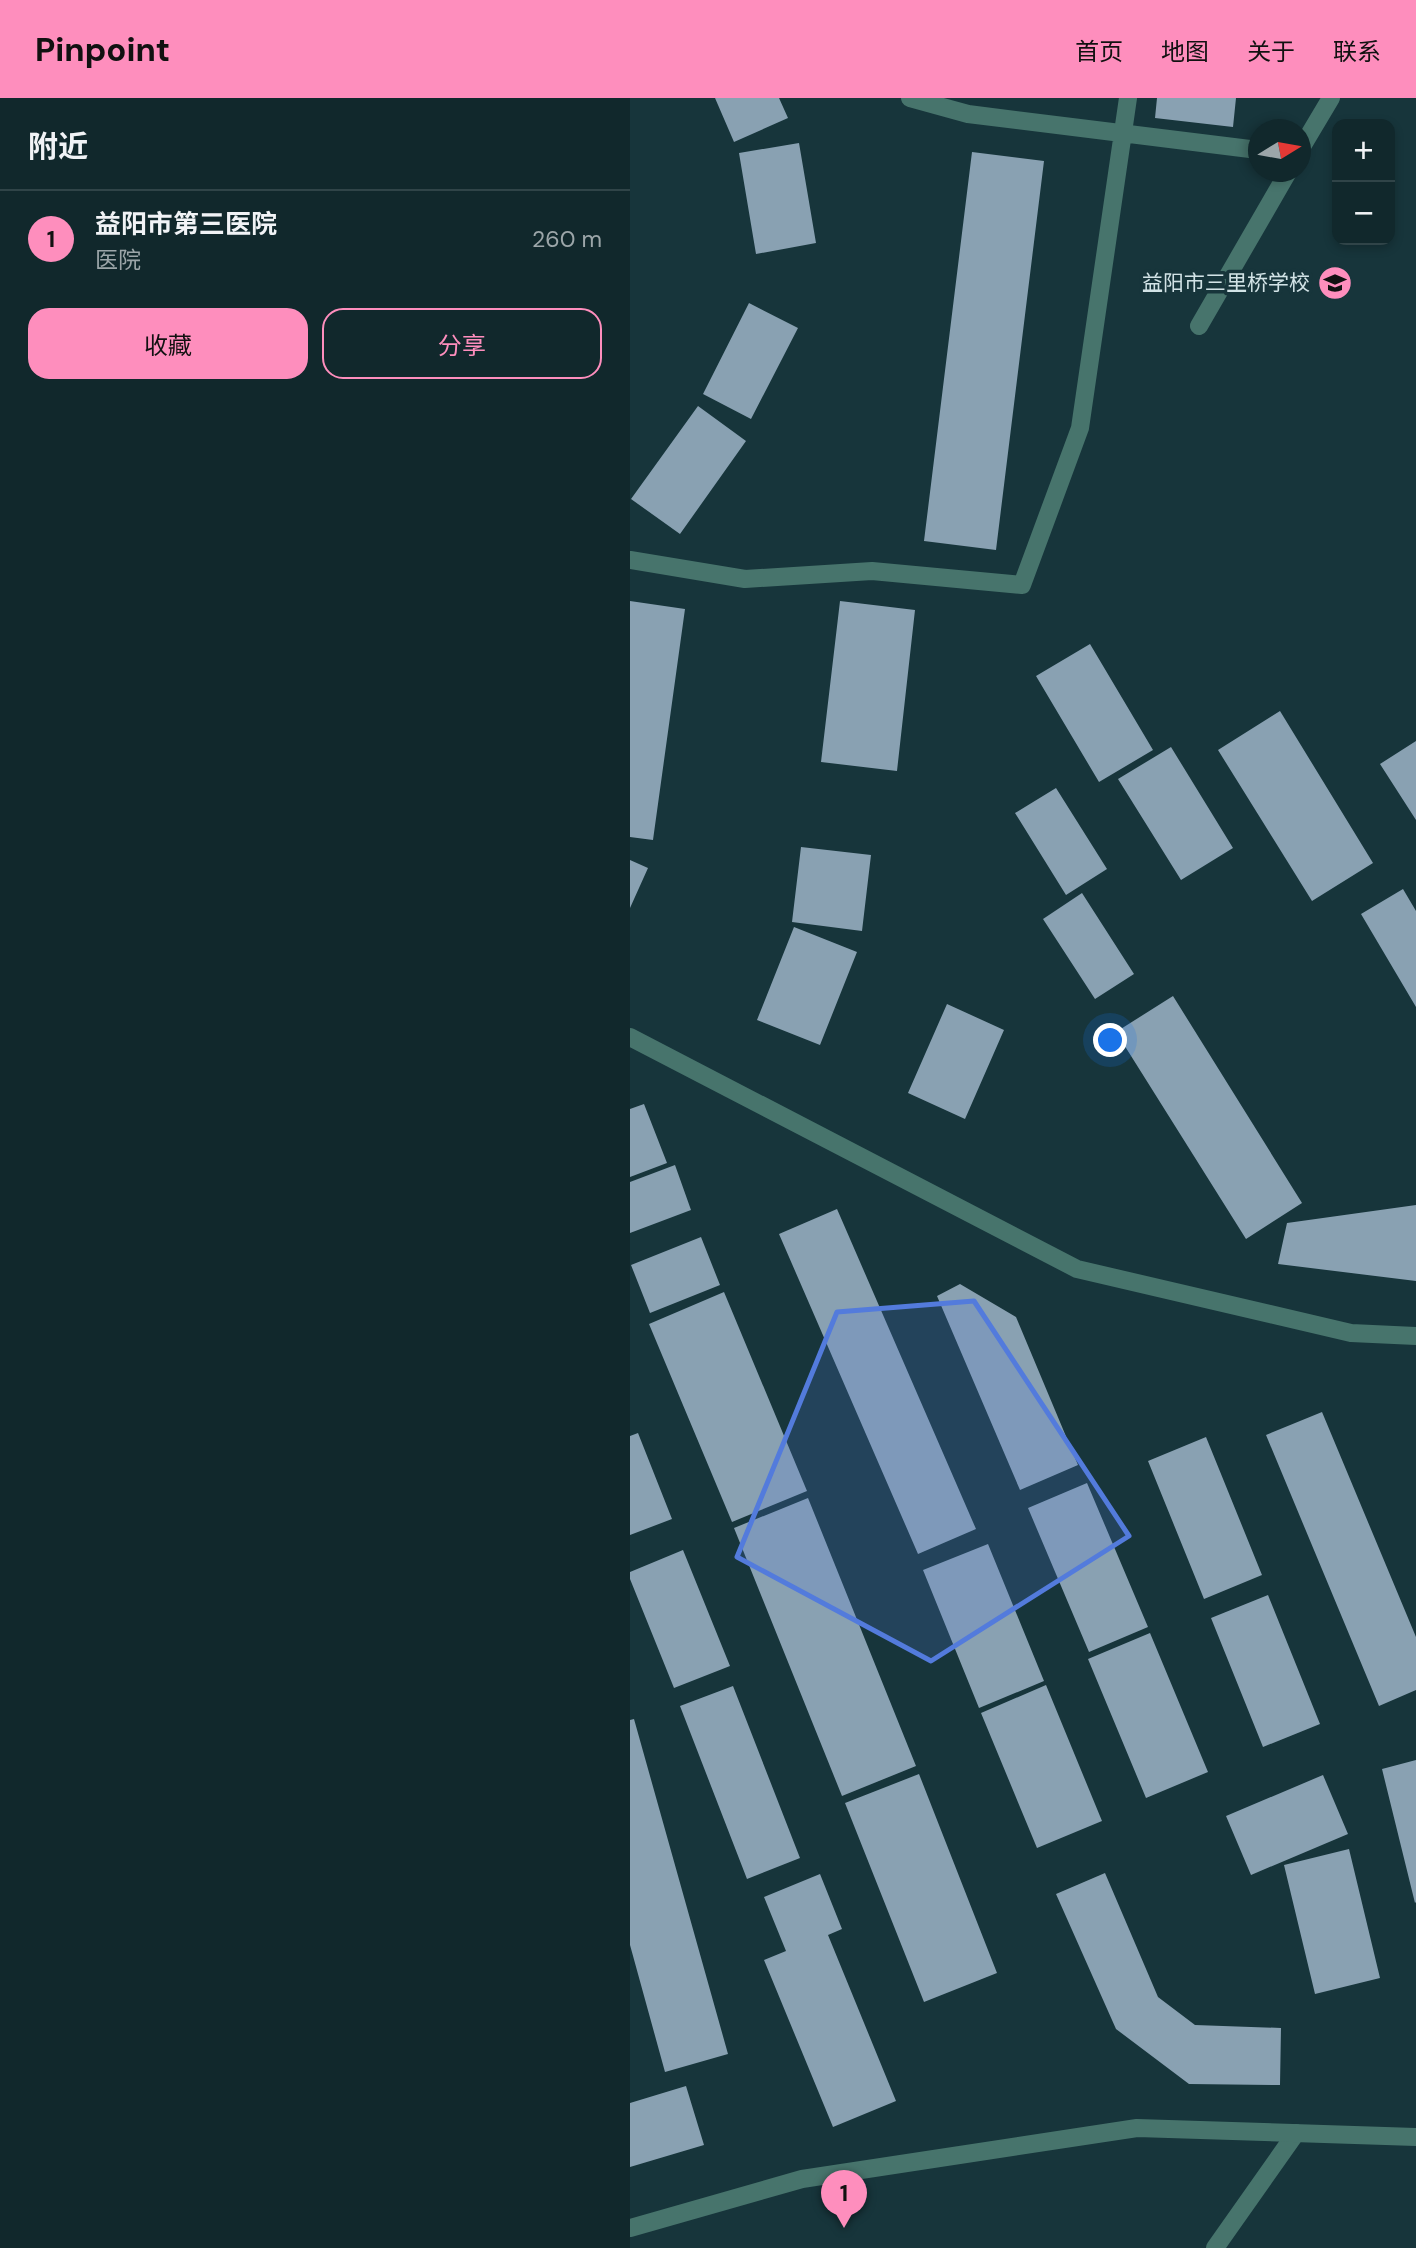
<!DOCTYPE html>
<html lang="zh">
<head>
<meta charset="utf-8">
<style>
	:root { --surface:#11282c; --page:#1a3034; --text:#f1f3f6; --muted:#9ca6a9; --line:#304448; --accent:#fe8ebd }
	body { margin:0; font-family:"DM Sans","Noto Sans SC",sans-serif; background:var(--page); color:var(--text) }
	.controls { position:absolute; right:21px; top:21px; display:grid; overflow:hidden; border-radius:14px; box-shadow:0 4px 10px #0003 }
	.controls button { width:63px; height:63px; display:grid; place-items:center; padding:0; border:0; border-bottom:2px solid var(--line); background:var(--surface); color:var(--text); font:35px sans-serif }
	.compass { position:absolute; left:618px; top:21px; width:63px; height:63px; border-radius:50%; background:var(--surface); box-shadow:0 4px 10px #0003; rotate:79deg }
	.you { position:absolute; left:481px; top:943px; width:24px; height:24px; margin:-18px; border:5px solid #fff; border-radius:50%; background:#1a73e8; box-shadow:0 0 0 10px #1a73e833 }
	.badge { display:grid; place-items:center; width:46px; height:46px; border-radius:50%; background:var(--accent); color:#111; font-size:23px; font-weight:700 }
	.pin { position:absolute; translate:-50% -58px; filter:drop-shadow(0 2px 4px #0008) }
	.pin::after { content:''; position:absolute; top:37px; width:24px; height:21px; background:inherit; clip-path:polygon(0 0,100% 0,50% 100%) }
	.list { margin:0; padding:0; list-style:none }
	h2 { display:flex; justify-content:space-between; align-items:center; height:91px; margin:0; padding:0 28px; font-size:30px }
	h2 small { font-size:23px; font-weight:400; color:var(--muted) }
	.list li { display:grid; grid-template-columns:46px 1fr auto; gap:21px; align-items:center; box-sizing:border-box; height:98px; padding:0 28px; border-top:2px solid var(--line) }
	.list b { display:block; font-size:26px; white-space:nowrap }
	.list p { margin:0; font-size:23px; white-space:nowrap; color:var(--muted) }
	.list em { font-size:23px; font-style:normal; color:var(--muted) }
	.actions { display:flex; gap:14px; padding:21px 28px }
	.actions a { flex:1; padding:16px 0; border:2px solid var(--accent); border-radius:21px; text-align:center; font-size:24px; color:var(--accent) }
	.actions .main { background:var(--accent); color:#111 }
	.map { position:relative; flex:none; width:786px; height:2150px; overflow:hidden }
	header { display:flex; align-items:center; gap:42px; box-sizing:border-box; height:98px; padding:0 35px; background:var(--accent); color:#111 }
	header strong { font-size:33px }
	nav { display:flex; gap:38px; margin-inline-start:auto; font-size:24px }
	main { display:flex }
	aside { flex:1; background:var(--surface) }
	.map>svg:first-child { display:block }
	.building { fill:#89a1b2 }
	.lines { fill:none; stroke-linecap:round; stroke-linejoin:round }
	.minor { stroke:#47746c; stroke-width:18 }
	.tertiary { stroke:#47746c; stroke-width:18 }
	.marked { fill:#537bdc; fill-opacity:0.2; stroke:#537bdc; stroke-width:5; stroke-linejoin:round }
	.labels { text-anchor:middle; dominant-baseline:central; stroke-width:7; stroke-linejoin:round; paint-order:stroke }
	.poi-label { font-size:21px; fill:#d2e3e6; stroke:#17353b; text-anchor:end }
</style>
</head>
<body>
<header>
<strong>Pinpoint</strong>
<nav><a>首页</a><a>地图</a><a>关于</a><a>联系</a></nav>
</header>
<main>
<aside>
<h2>附近<small></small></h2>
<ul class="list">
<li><span class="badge">1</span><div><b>益阳市第三医院</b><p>医院</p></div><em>260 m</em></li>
</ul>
<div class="actions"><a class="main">收藏</a><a>分享</a></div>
</aside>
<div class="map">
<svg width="786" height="2150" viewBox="0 0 786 2150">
	<rect width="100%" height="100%" fill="#17353b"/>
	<path class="building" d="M85,0H149L158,20L104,44Z
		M527,0H606L603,29L525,20Z
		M169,45L186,145L126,156L109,55Z
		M342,54L414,63L366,452L294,443Z
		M119,205L168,230L121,321L73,296Z
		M68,308L116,343L50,436L1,401Z
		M0,503L55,511L23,742L0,739Z
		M210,503L285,512L267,673L191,664Z
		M460,546L523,652L469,684L406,578Z
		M650,613L743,765L682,803L588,652Z
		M786,643V722L750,666Z
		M541,649L603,750L551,782L488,681Z
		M426,690L477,771L436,797L385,715Z
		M171,749L241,757L232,833L162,824Z
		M0,762L18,770L0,810Z
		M773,791L786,813V909L731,816Z
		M452,795L504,876L465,901L413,821Z
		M164,829L227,854L190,947L127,922Z
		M543,898L672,1105L616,1141L486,934Z
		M317,906L374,932L335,1021L278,995Z
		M14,1006L37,1065L0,1079V1011Z
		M45,1067L61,1112L0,1135V1084Z
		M786,1107V1183L648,1166L657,1125Z
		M207,1111L346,1431L288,1456L149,1136Z
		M71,1139L90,1187L20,1215L1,1167Z
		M330,1186L386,1219L448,1367L390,1392L307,1198Z
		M94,1194L177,1393L102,1424L19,1226Z
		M692,1314L786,1539V1592L749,1608L636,1337Z
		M8,1335L42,1421L0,1437V1338Z
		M576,1339L632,1477L574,1501L518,1363Z
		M457,1385L518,1529L459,1554L398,1410Z
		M178,1400L286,1668L212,1698L104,1430Z
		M358,1446L414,1583L349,1610L293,1472Z
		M53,1452L100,1568L44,1590L0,1481V1474Z
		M638,1497L690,1626L633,1649L581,1520Z
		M520,1535L578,1674L516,1700L458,1561Z
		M416,1587L472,1723L407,1750L351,1615Z
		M103,1588L170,1760L117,1781L50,1608Z
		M4,1621L98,1956L35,1974L0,1847V1622Z
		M786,1662V1804L785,1805L752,1671Z
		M289,1676L367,1875L294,1904L215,1705Z
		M693,1677L718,1736L621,1777L596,1718Z
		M719,1751L750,1880L685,1896L654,1767Z
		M475,1775L528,1899L565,1927L651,1930L650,1987L559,1986L486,1931L426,1796Z
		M190,1776L212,1831L198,1837L266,2003L203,2029L134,1862L156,1853L134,1799Z
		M56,1988L74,2047L0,2069V2005Z"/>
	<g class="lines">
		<path class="minor" d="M280,0L338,16L628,52
			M670,52L701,0
			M569,228L658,74
			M0,462L115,481L242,473L392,487L450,330L498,0
			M0,939L447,1171L721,1235L786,1238
			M585,2150L666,2035"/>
		<path class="tertiary" d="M0,2130L172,2081L507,2030L786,2039"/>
	</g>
	<path class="marked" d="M344,1203L499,1438L301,1563L107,1459L207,1214Z"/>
	<defs>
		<g id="school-disc" transform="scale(1.75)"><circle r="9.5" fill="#fe8ebd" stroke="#17353b"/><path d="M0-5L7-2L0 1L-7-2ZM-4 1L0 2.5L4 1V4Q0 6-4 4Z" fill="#111"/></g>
	</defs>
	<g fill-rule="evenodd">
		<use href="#school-disc" x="705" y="185"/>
	</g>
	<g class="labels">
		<g class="poi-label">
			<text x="680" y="185">益阳市三里桥学校</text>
		</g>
	</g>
</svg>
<div class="controls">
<button>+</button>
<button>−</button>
</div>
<svg class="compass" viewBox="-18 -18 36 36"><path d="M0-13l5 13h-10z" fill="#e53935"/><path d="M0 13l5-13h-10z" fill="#9ca6a9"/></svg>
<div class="you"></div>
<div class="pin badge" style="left:214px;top:2130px">1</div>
</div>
</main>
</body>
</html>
